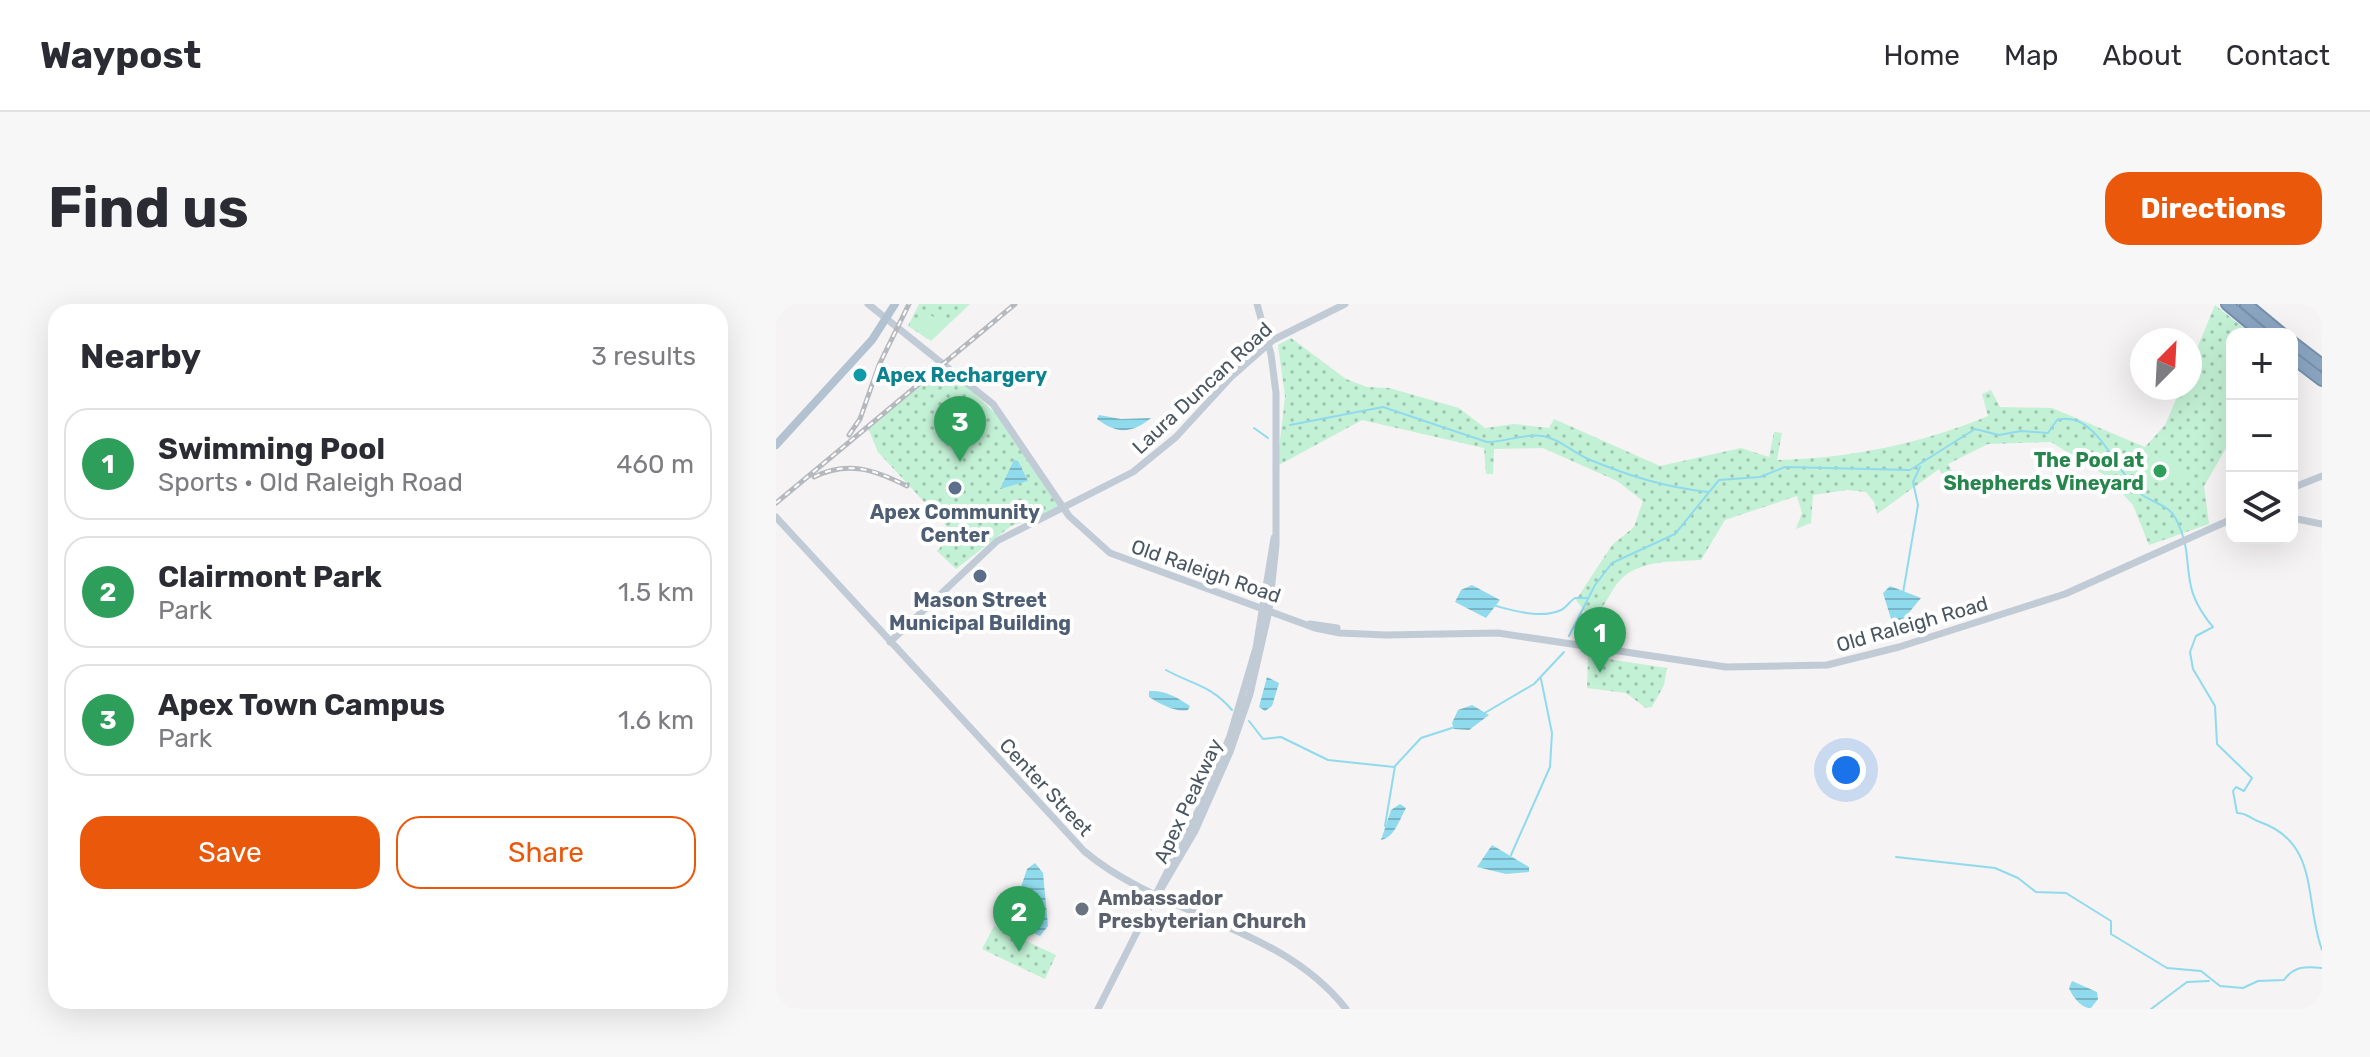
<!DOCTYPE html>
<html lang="en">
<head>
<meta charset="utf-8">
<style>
	:root { --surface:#fff; --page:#f7f7f7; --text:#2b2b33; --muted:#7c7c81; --line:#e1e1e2; --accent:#ea580c }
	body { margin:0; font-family:Rubik,sans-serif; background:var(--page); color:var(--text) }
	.controls { position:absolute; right:24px; top:24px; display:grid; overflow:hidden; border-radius:16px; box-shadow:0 8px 32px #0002 }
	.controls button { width:72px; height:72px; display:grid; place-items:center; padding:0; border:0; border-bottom:2px solid var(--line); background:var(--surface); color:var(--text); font:40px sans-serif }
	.compass { position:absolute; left:1354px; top:24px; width:72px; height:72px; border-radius:50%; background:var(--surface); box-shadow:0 8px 32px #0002; rotate:24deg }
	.you { position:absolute; left:1070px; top:466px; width:28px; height:28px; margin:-20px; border:6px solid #fff; border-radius:50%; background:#1a73e8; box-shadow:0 0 0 12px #1a73e833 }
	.badge { display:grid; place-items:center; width:52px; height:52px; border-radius:50%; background:var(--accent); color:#fff; font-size:26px; font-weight:700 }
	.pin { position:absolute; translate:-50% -66px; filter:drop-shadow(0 2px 4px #0008) }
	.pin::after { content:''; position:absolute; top:42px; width:28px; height:24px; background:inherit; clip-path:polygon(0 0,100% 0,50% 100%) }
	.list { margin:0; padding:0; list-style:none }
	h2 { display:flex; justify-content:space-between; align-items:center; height:104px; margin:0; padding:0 32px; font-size:34px }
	h2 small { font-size:26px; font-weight:400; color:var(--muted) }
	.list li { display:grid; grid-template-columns:52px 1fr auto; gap:24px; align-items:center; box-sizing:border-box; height:112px; margin:0 16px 16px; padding:0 16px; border:2px solid var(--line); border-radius:24px }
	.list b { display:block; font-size:30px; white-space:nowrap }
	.list p { margin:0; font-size:26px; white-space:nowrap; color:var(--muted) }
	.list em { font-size:26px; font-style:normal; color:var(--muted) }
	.actions { display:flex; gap:16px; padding:24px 32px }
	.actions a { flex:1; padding:18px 0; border:2px solid var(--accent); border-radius:24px; text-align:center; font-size:28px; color:var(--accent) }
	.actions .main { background:var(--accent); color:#fff }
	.icon { flex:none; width:44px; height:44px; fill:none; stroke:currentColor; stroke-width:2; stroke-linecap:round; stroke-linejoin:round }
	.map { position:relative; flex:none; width:1546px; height:705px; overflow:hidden; border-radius:24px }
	header { display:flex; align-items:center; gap:48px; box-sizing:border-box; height:112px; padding:0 40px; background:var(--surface); border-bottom:2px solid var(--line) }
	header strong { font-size:38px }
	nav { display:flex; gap:44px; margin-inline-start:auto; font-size:28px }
	.intro { display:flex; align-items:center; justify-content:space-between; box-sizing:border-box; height:192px; padding:0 48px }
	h1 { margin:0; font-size:56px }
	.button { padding:20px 36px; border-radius:24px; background:var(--accent); color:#fff; font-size:28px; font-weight:700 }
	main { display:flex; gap:48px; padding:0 48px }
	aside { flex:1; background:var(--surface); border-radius:24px; box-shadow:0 8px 32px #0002 }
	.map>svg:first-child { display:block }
	.park { fill:url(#park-dots) }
	.pitch { fill:#c3f1d5 }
	.water { fill:url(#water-rules) }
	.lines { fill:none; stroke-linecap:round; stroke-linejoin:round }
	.stream { stroke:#90daee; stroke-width:2 }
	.highway-casing { stroke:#7690ad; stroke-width:14 }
	.secondary { stroke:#c1cbd6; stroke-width:7 }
	.primary { stroke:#b3c2d1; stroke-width:8 }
	.highway { stroke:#8ba5c1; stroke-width:10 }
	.rail-casing { stroke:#b5b8bd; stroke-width:5 }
	.rail { stroke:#fff; stroke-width:2; stroke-dasharray:6; stroke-linecap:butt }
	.culture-dot { fill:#0f9aa8; stroke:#fff; stroke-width:3 }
	.leisure-dot { fill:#2e9e5b; stroke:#fff; stroke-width:3 }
	.service-dot { fill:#5c6f8a; stroke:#fff; stroke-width:3 }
	.worship-dot { fill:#6b7280; stroke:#fff; stroke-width:3 }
	.labels { text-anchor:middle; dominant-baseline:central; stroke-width:8; stroke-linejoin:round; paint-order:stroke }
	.culture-label { font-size:20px; font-weight:bold; fill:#0d838f; stroke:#fff; text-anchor:start }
	.street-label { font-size:20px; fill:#4a5661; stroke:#fff }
	.leisure-label { font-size:20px; font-weight:bold; fill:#27864d; stroke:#fff; text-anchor:end }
	.service-label { font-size:20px; font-weight:bold; fill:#4e5e75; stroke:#fff }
	.worship-label { font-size:20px; font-weight:bold; fill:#5b616d; stroke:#fff; text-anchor:start }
</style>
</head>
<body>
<header>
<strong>Waypost</strong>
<nav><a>Home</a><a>Map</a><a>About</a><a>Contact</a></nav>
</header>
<div class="intro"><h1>Find us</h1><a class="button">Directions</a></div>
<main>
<aside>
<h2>Nearby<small>3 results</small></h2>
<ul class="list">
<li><span class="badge" style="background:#2e9e5b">1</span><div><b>Swimming Pool</b><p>Sports · Old Raleigh Road</p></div><em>460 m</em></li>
<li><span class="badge" style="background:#2e9e5b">2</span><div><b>Clairmont Park</b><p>Park</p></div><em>1.5 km</em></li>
<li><span class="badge" style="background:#2e9e5b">3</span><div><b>Apex Town Campus</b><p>Park</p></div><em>1.6 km</em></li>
</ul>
<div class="actions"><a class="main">Save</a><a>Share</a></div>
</aside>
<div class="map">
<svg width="1546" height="705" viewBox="0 0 1546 705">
	<defs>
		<pattern id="park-dots" width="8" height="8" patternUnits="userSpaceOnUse" patternTransform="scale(2)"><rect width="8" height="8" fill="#c3f1d5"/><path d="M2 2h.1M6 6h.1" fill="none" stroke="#a0c6b0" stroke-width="1.8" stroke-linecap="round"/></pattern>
		<pattern id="water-rules" width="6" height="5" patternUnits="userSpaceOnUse" patternTransform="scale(2)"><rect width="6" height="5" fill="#90daee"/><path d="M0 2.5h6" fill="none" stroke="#78b4c4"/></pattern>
	</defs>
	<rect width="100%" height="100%" fill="#f5f3f3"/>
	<path class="park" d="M143,0H194L155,37L132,22Z
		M1439,1L1475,30H1456V134L1428,182L1433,220L1373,241L1357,201L1330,172L1275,138L1212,140L1172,160L1183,180L1174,185L1163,165L1101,210L1098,198L1090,188L1071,186L1037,191L1035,219L1020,225L1026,209L1021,192L949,216L925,256C898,258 866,255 845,275C833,288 829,305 815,316L800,296L836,241L858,223L867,197L841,177L767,144L718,145L717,170H710L708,144L586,116L501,162L509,93L502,41L515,34L570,75L591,83L613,84L683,104L709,124L738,120L773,124L778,115L884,162L965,144L993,153L998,128L1006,129L1001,156C1070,155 1148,139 1212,112L1206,90L1215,86L1224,103L1276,104L1369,143L1389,121L1405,84H1414V61Z
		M167,60L231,120L286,203L235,222L180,265L161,247L177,229L102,148L91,122Z
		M812,352L891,364L888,381L876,403L870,404L850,389L811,384Z
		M218,622L280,651L269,675L206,645Z"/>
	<path class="pitch" d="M146,7L168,18L161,32L151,35L137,24V14H143Z
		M1381,150H1396L1402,168L1408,171L1402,181L1394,176L1377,179L1368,173C1364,163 1371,152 1381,150Z"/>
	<path class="water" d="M323,111L345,115L375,114C356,130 340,130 321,115Z
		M238,156L242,157L252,177L224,185Z
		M696,281L724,296L710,314L679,298L685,286Z
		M1114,282L1145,294L1126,317L1116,318L1107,289Z
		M491,373L503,379L496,402L489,407L483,403Z
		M373,387C389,386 401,393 414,402L412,406C401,409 384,400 373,393Z
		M696,401L713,411L693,426L678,425L676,419L682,406Z
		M624,500L630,504C623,516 619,533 605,536L615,506Z
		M716,541L753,563V568L730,570L701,563Z
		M259,559L267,569L272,622L264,632L233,619L251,565Z
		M1296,677L1321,688L1322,695L1315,704C1306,705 1296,692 1293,684Z"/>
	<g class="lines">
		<path class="stream" d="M514,121L607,103L711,138C730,138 749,129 767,132C784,135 796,148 812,155C853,172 888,183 932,188
			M478,124L492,134
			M1127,289L1142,201L1137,178L1144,163
			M720,302C739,307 766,315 785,306C790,304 794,297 799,294H812
			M793,332L819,281L836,259L899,230L943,176L984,173L1009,163L1134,166L1199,125L1223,131L1245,127L1272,129L1281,116C1322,105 1343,174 1365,190C1377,199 1393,201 1400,215C1422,258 1399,278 1437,323L1420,332L1414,348L1417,365L1439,402L1441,440L1476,474L1468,487L1460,483L1457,487L1461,509C1472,509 1474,515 1484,518C1544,539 1528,597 1546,646
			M390,366C417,381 435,381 456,406
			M707,410L758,380L788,348
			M473,417L487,435L505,433L552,456L618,463
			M609,522L619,462L645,434L679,423
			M735,551L774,463L776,429L765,375
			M1120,553L1219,564L1242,574L1260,588L1290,589L1335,617V630L1391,664L1425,667L1444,682L1467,684L1482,677L1508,676C1518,662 1530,662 1546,664
			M1375,705L1411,678L1433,677"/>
		<g class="highway-casing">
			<path id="highway" d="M1451,0L1487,30
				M1470,0L1506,30
				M1516,38L1546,61
				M1516,53L1546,76"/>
		</g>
		<path class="secondary" d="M92,0L217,100L293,212L334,249L539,324L564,329L610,331L722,329L950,363L1051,361L1123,343L1289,290L1456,215
			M1516,184L1546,172
			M0,213L308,547C386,613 505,621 570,705
			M1516,214L1546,220
			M534,320L561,324
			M114,338L221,237L357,168L400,133L456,72L497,36L569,0
			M382,590L419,527L454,448L474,390L493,307L500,241V89L495,50L481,0
			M322,705L425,501L454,432L480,344L498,234"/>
		<path class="primary" d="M0,141L96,36L119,0"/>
		<use href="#highway" class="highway"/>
		<g class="rail-casing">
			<path id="rail" d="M73,131L84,115L103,61L133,0
				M38,173C72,156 99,166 131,182
				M0,199L239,0"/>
		</g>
		<use href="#rail" class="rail"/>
	</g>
	<circle class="culture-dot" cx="84" cy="71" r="8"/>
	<circle class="leisure-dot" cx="1384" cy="167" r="8"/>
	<g class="service-dot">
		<circle cx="179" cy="184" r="8"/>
		<circle cx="204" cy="272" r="8"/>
	</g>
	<circle class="worship-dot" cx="306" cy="605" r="8"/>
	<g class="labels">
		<g class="culture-label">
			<text x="100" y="71">Apex Rechargery</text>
		</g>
		<g class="street-label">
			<text transform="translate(426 84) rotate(-43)">Laura Duncan Road</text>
			<text transform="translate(430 267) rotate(19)">Old Raleigh Road</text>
			<text transform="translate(1136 320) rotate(-16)">Old Raleigh Road</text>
			<text transform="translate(270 483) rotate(47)">Center Street</text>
			<text transform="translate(412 497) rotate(-65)">Apex Peakway</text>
		</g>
		<g class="leisure-label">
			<text x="1368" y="156">The Pool at<tspan x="1368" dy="23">Shepherds Vineyard</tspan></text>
		</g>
		<g class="service-label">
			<text x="179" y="208">Apex Community<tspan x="179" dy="23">Center</tspan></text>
			<text x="204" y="296">Mason Street<tspan x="204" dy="23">Municipal Building</tspan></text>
		</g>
		<g class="worship-label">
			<text x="322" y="594">Ambassador<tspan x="322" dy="23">Presbyterian Church</tspan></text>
		</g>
	</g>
</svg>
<div class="controls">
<button>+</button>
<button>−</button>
<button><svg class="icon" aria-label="layers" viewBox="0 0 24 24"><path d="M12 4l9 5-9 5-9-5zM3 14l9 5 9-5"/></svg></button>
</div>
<svg class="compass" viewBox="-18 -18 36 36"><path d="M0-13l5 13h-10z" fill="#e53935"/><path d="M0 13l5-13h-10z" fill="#7c7c81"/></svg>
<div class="you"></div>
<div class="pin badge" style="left:824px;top:369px;background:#2e9e5b">1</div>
<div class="pin badge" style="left:243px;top:648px;background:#2e9e5b">2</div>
<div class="pin badge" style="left:184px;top:158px;background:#2e9e5b">3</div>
</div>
</main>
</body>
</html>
